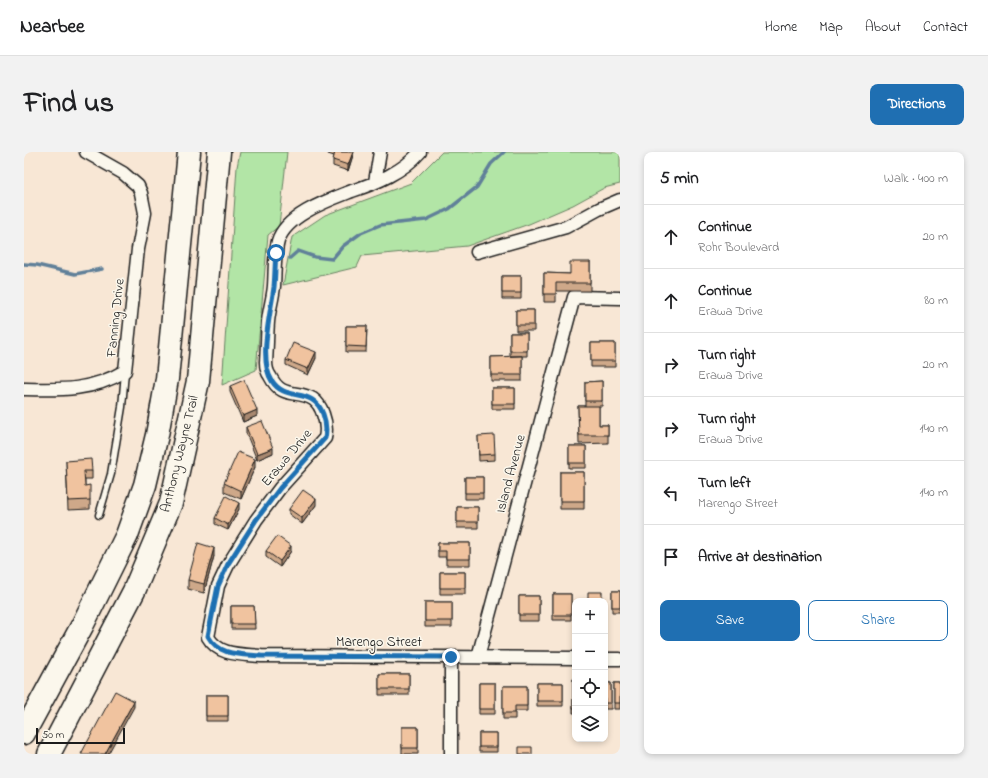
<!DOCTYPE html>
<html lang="en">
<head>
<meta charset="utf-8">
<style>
	:root { --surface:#fff; --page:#f2f2f2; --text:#202124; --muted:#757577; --line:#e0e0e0; --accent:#1f6fb2 }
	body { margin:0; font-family:"Indie Flower",sans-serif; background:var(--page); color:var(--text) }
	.controls { position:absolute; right:12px; bottom:12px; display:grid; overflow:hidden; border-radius:8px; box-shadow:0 2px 6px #0003 }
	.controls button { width:36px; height:36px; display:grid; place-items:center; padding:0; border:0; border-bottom:1px solid var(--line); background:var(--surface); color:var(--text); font:20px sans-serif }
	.scale { position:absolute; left:12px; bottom:10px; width:89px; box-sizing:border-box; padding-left:4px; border:2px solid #1c1c1c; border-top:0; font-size:11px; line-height:14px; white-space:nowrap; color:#1c1c1c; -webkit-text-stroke:3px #fbf7ec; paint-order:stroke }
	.stop { position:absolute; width:12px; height:12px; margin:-9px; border:3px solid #1f6fb2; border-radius:50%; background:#fff }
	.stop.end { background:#1f6fb2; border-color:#fff; box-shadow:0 1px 4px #0008 }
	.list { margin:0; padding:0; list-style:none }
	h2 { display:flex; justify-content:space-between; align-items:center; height:52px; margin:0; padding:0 16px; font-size:17px }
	h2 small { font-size:13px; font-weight:400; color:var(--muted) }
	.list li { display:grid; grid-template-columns:26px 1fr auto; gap:12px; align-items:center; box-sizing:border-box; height:64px; padding:0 16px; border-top:1px solid var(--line) }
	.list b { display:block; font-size:15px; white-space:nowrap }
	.list p { margin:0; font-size:13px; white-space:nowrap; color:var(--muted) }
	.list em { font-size:13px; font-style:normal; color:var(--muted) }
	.actions { display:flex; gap:8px; padding:12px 16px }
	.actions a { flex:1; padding:9px 0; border:1px solid var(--accent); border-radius:8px; text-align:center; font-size:14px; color:var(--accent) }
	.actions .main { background:var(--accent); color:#fff }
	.icon { flex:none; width:22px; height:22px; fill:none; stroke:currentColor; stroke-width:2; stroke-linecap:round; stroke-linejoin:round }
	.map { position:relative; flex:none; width:596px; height:602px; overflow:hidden; border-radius:8px }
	header { display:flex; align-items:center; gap:24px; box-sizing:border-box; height:56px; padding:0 20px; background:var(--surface); border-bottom:1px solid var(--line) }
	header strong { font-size:19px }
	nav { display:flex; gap:22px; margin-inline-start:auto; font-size:14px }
	.intro { display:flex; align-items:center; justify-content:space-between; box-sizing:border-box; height:96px; padding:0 24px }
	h1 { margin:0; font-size:28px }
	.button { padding:10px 18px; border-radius:8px; background:var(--accent); color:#fff; font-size:14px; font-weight:700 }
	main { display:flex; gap:24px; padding:0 24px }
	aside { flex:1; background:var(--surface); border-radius:8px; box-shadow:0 2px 6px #0003 }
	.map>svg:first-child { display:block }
	.green { fill:#b2e5a6; stroke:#678061 }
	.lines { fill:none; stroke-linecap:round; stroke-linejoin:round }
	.stream { stroke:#618099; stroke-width:3.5 }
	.lane-casing { stroke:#1c1c1c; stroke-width:9 }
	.street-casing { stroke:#1c1c1c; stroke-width:15 }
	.highway-casing { stroke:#1c1c1c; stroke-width:25 }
	.lane { stroke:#fbf7ec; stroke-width:6 }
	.street { stroke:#fbf7ec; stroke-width:12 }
	.highway { stroke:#fbf7ec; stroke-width:22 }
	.wall { fill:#cea889; stroke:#1c1c1c }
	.shaded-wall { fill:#a8886f; stroke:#1c1c1c }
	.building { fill:#f0c39f; stroke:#1c1c1c }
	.route { stroke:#1f6fb2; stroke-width:5 }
	.labels { text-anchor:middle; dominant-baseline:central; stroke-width:3; stroke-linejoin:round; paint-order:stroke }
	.street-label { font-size:14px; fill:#1c1c1c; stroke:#fbf7ec }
</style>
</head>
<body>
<header>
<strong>Nearbee</strong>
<nav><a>Home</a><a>Map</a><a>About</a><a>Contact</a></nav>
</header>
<div class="intro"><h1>Find us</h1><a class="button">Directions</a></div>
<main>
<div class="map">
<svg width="596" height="602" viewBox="0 0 596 602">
	<rect width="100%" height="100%" fill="#f8e7d5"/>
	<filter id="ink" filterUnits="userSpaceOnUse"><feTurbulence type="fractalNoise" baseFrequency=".025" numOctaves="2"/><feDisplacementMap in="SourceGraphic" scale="8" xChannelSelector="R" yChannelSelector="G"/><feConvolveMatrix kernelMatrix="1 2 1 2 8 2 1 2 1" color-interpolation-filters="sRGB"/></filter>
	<g filter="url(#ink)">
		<path class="green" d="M216,0H263L255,74L244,83L232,218L198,233L213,15Z
			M418,0H596V32L580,36L549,53L505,72L443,94L338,104L333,115L259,133L268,85L301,63L387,31Z"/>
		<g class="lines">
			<path class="stream" d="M266,106L274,99L291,105L308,107L319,94L337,81L356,73L402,68L425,57L453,35L467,12L480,0
				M0,112L13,113L51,122L78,117"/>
			<g class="lane-casing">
				<path id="lane" d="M75,363L87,322L98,255L101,220"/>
			</g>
			<g class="street-casing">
				<path id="street" d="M396,0C379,20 352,31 328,39C305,48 262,63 254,89C250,104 251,119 250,134C249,146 245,158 244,170C243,183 243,197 242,210C242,215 243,220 246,224C258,248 272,237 289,247C295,251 297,256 299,262C302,270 303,277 301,286L256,336L232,368L204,413L194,434L184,485C195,504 216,502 237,504L551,506
					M351,30L356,0
					M453,100L542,75L575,57L596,48
					M0,237C38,238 68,239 101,219L114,97L121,61L117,41L114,34L99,21L62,0
					M454,505L550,145L596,146
					M581,507H596
					M427,602V505"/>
			</g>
			<g class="highway-casing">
				<path id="highway" d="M0,581L58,474L103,383L121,333L133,283L143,227L165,0
					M25,602L110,439L147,351L174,229L195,0"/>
			</g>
			<use href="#lane" class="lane"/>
			<use href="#street" class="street"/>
			<use href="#highway" class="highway"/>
		</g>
		<path class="wall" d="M304,0H330L324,19L309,14V8L310,4L304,2Z
			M566,110V139H532V150H520V121L546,122Z
			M478,124H497V147H478Z
			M492,158H510V179H492Z
			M322,174H343L342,200H322Z
			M486,181H503V204H486Z
			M567,191H591V215H567Z
			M498,204V229H467V205Z
			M292,206L284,223L262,213V208Z
			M578,229V254H575V273H584V291L555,292L554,254H561V230Z
			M206,234L233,264L219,270L206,240Z
			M468,236H491V257H468Z
			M222,275L249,301L233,308L222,281Z
			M454,284L471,302V308L455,309Z
			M545,294H562V316H545Z
			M42,309L68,319V327H61V334L66,348V357L44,358Z
			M231,315L217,347L200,340V331Z
			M536,320H560V357H536Z
			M441,325H459V347H441Z
			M292,353L278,372L265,362V357Z
			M433,355H454V376H433Z
			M215,357L204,378L191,372V366Z
			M414,391H446V413H422V405H414Z
			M242,399H267L256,415L242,405Z
			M190,404L180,441L164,437V428Z
			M416,420H441V442H416Z
			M588,439H596V460H588Z
			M529,442H547V468H529Z
			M495,444H515V469H495Z
			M401,450H428V475H401Z
			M207,454H230L231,477H207Z
			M355,522H385V543H355Z
			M549,527H551V561H549Z
			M455,531H471V562H455Z
			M513,531H539V554H513Z
			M581,531H587V557H581Z
			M590,531H596V557H590Z
			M479,534H503V559H491V567H479Z
			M182,543H204V569H182Z
			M378,575H394V602H378Z
			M455,581H473V600H455Z"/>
		<path class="shaded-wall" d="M329,0H330L324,19V13Z
			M292,200V206L284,223V217Z
			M233,258V264L219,270V264Z
			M249,296V301L233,308V302Z
			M231,307V315L217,347V339Z
			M292,347V353L278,372V366Z
			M215,351V357L204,378V373Z
			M267,394V399L256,415V409Z
			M190,396V404L180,441V432Z
			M110,549V555L84,602H81Z"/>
		<path class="building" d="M311,0H329L324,13L309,8Z
			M546,110H566V131H532V142H520V121L546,122Z
			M478,124H497V141H478Z
			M492,158H510V173H492Z
			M322,174H343L342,195L322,194Z
			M486,181H503V199H486Z
			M269,191L292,200L284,217L262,208Z
			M567,191H591V209H567Z
			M498,204V223H467V205Z
			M220,228L233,258L219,264L206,234Z
			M578,229V249H561V230Z
			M468,236H491V252H468Z
			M554,254H575V273H584V283H555Z
			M238,269L249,296L233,302L222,275Z
			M470,283L471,302L455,303L454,284Z
			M545,294H562V311H545Z
			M214,300L231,307L217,339L200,331Z
			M67,307L68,319H60L61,334L66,333V348L44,349L42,309Z
			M536,320H560V349H536Z
			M441,325H459V341H441Z
			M279,338L292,347L278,366L265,357Z
			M202,344L215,351L204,373L191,366Z
			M433,355H454V370H433Z
			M253,384L267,394L256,409L242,399Z
			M174,391L190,396L180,432L164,428Z
			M414,391H446V407H422V399H414Z
			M416,420H441V436H416Z
			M588,439H596V455H588Z
			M564,440H578V449H564Z
			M529,442H547V463H529Z
			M495,444H515V463H495Z
			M401,450H428V469H401Z
			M207,454H230L231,472H207Z
			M355,522H385V537H355Z
			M549,527H551V556H549Z
			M455,531H471V557H455Z
			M513,531H539V549H513Z
			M581,531H587V551H581Z
			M590,531H596V551H590Z
			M479,534H503V554H491V561H479Z
			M91,539L110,549L81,602H57Z
			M182,543H204V564H182Z
			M378,575H394V596H378Z
			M455,581H473V595H455Z
			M495,595H508V602H495Z"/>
	</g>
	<g class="lines" filter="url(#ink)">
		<path class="route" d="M252,101C251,112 251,124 250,135C247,160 234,208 248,229C262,251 289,234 299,262C302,270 303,277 301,286L256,336L232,368L204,412L194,434L184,484C195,504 216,502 237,504L427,505"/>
	</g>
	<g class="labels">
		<g class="street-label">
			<text transform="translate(92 166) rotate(-84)">Fanning Drive</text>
			<text transform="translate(156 302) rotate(-76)">Anthony Wayne Trail</text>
			<text transform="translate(263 306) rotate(-50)">Erawa Drive</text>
			<text transform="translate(487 322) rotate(-75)">Island Avenue</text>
			<text x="355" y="490">Marengo Street</text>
		</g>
	</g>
</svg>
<div class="controls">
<button>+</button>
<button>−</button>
<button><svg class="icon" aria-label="locate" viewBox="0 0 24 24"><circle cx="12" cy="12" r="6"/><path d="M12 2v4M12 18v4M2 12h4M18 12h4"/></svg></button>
<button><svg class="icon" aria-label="layers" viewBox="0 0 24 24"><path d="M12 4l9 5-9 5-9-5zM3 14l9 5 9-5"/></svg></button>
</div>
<div class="scale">50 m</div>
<div class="stop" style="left:252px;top:101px"></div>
<div class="stop end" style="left:427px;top:505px"></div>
</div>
<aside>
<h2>5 min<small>Walk · 400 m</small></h2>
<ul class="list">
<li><svg class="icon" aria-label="ahead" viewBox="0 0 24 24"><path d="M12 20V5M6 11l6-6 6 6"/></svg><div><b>Continue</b><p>Rohr Boulevard</p></div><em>20 m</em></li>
<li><svg class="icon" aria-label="ahead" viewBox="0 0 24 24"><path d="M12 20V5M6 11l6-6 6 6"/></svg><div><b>Continue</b><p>Erawa Drive</p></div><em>80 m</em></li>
<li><svg class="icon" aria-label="right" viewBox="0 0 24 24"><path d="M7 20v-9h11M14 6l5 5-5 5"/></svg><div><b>Turn right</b><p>Erawa Drive</p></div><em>20 m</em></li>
<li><svg class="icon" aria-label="right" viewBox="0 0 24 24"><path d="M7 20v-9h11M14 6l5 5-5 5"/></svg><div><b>Turn right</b><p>Erawa Drive</p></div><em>140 m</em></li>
<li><svg class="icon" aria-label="left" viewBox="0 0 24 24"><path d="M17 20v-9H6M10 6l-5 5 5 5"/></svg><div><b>Turn left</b><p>Marengo Street</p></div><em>140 m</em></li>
<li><svg class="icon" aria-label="arrive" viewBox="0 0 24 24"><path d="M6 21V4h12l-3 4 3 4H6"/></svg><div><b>Arrive at destination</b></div></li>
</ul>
<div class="actions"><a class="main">Save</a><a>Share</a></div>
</aside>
</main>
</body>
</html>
